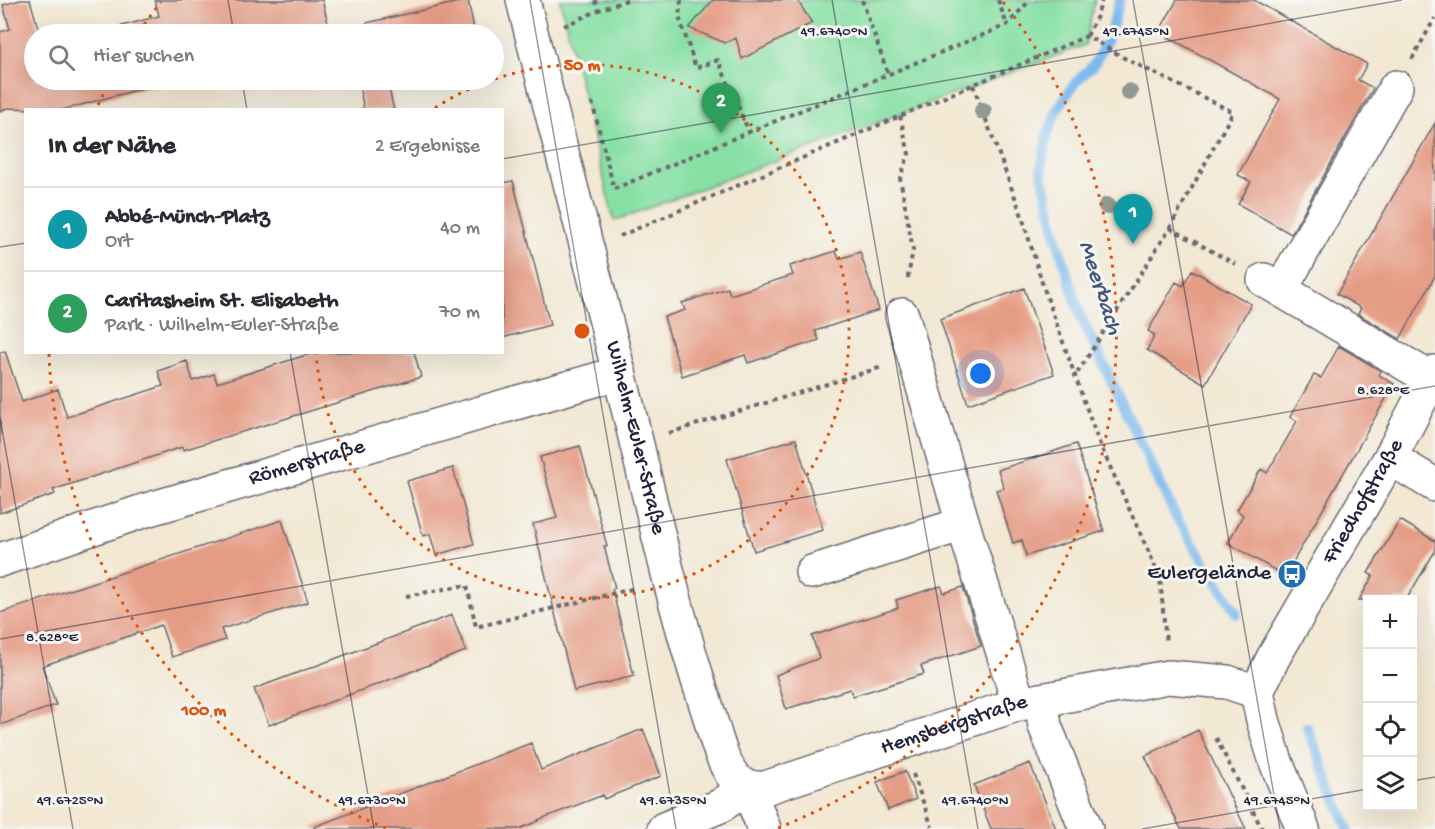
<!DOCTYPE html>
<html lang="de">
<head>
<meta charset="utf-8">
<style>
	:root { --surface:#fff; --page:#f2f2f3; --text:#2b2b33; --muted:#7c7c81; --line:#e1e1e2; --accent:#1f6fb2 }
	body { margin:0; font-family:"Gochi Hand",sans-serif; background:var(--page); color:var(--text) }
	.controls { position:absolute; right:18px; bottom:18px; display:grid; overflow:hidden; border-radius:0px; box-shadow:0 6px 24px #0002 }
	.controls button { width:54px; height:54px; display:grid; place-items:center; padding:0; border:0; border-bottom:2px solid var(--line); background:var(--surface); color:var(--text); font:30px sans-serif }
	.you { position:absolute; left:981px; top:374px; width:21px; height:21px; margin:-15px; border:4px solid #fff; border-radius:50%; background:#1a73e8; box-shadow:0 0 0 9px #1a73e833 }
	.badge { display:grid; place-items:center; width:39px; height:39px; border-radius:50%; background:var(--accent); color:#fff; font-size:20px; font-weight:700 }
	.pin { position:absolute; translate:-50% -50px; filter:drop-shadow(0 2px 3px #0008) }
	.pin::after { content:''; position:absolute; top:32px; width:21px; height:18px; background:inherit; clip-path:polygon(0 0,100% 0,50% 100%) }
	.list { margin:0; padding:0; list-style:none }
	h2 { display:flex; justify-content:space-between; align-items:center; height:78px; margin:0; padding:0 24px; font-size:26px }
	h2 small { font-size:20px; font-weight:400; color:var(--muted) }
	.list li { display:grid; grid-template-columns:39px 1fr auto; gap:18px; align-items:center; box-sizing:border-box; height:84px; padding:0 24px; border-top:2px solid var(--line) }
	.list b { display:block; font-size:22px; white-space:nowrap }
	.list p { margin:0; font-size:20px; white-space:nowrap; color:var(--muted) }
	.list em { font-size:20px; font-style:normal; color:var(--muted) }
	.icon { flex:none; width:33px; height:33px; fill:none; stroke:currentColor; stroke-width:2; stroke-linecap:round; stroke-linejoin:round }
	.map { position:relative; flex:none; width:1435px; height:829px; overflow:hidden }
	.search { position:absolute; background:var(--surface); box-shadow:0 6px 24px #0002; left:24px; top:24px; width:480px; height:66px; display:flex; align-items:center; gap:15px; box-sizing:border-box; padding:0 21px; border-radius:33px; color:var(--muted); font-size:22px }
	.panel { position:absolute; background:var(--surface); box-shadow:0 6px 24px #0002; left:24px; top:108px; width:480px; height:246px; border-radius:0px }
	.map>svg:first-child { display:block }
	.green { fill:#88e0a5; stroke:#558170; stroke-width:1.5 }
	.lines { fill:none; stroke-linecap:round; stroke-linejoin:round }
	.stream { stroke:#7bb9ee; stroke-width:10 }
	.building { fill:#e59c85 }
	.minor-casing { stroke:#6b6770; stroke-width:36 }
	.path { stroke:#6b6770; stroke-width:4; stroke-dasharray:4.5 4.5; stroke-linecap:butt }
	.minor { stroke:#fff; stroke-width:33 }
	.tree { fill:#919a91 }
	.ticks { fill:none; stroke:#22223b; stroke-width:1.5; stroke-opacity:0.45 }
	.ring { fill:none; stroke:#de560e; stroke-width:3; stroke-dasharray:3 6 }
	.labels { text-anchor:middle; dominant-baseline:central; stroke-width:6; stroke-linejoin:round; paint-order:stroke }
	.street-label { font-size:22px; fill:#22223b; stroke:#f6f6f2 }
	.poi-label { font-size:22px; fill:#22223b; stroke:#f6f6f2; text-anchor:end }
	.water-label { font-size:24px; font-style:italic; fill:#41577a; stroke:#f6f6f2 }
	.ticks-label { font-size:15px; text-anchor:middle; fill:#22223b; stroke:#f6f6f2; stroke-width:6; stroke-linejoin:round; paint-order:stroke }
	.centre { fill:#de560e; stroke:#f6f6f2; stroke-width:3 }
	.ring-label { font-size:18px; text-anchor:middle; font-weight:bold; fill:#de560e; stroke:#f6f6f2; stroke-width:6; stroke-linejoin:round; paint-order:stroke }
</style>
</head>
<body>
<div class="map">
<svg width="1435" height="829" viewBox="0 0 1435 829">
	<rect width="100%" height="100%" fill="#f6f6f2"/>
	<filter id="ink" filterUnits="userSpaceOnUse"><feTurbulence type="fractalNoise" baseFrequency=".0167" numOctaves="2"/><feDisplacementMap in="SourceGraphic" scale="12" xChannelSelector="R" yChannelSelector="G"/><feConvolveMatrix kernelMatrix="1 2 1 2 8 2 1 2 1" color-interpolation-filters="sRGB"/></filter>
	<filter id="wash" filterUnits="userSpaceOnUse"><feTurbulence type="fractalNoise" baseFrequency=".008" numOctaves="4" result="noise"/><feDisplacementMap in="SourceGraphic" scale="24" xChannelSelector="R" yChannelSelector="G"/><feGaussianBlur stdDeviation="1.35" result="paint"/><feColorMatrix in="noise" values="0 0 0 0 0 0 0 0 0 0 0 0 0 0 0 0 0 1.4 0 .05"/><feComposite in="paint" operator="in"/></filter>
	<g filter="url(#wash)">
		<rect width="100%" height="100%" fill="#f2e8d3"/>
		<path class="green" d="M560,0H1095L1085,45L614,221Z"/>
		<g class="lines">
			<path class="stream" d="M1120,0L1109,37L1094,64L1075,83L1057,110L1048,133L1041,169L1059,247L1080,315L1176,517L1237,614
				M1307,727L1348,829"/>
		</g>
		<g id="blocks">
			<path class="building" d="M20,0H30L40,34H34V80H174L62,110L7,108L0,111V32L10,29L3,5Z
				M155,0H322L331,34H92L159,16Z
				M468,0L475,34H367L366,23Z
				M713,0H797L812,23L742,59L736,38L725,43L689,28Z
				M1177,0H1254L1367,64L1358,80L1373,88L1291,234L1238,204L1251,182L1238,175L1280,99L1159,32Z
				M358,80H387L394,110H364Z
				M1435,123V276L1400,339L1358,314L1361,308L1337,294Z
				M513,181L550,325L502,338V183Z
				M836,251L839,259L860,252L879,310L815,331L819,340L748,363L745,355L682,376L664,317L685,310L682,303L728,288L730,295L793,275L790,266Z
				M1192,270L1251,304L1205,384L1147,350L1155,335L1148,331L1176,282L1183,286Z
				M1024,288L1054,374L968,404L940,319Z
				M1339,346L1381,371L1379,375L1394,384L1285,576L1228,543L1243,515L1237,510L1261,469L1267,473L1297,421L1290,417L1314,375L1321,378Z
				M5,351L22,402L58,389L67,417L163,386L158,371L187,361L193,381L214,374L217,383L316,352H414L421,377L183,450L182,447L53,490L55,494L0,513V352Z
				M796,439L823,530L754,551L727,459Z
				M1076,444L1104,531L1026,556L1022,540L1013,543L996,490L1004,488L998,470Z
				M580,446L607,546H604L615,588L612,589L634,676L574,691L533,524L557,518L540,457Z
				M453,468L474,544L436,555L430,534L423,536L407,481Z
				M282,520L308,602L221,629L225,640L172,657L161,625L42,666L56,705L0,725V613Z
				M1400,520L1435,541V551L1406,600H1359L1373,576L1368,573Z
				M941,586L944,593L963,587L981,646L921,666L924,674L853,696L850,689L786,709L776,675L819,658L812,636L898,608L896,600Z
				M452,615L466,651L269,725L254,689Z
				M643,729L661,776L604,799L603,795L538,820L539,821L519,829H314V827L531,743L541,770Z
				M1198,730L1236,809L1246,829H1181L1145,756Z
				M1030,763L1056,829H991L974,785Z
				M905,771L916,799L888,810L877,782Z"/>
		</g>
	</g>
	<g filter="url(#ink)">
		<use href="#blocks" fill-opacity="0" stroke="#6b6770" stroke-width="1.5"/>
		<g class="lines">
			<g class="minor-casing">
				<g id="minor">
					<path id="s1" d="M523,0C560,149 601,296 637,445C658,534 678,622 707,708C714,730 720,758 733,776C741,787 753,789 765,788L1019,704L1168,677L1227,682L1257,692"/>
					<path d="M1264,280L1431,379"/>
					<path d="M1281,289L1396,87"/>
					<path d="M902,315L963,524L1019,704"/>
					<path d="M1390,458L1435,485"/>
					<path id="s2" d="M0,560L146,510L619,373"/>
					<path d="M812,572L963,524"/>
					<path d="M1041,700L1045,726L1086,829"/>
					<path d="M748,787L764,829"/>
					<path d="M664,829L720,806L748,787"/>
					<path id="s3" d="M1303,829L1276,762L1263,720L1257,692L1273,658L1390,458L1435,372"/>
				</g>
			</g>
			<path class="path" d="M595,0L599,10L627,0
				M681,0L679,17L696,68L718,60L749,132L1007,25L1030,0
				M862,0L888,74
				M998,0L1007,25
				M564,26L599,10
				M1087,36L1097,16L1102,0
				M1412,59L1435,18
				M973,85L1022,216L1043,286L1098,440L1160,577L1166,643
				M592,102L614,189L749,132
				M900,116L909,154L900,178L913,250L907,282
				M1170,228L1235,264
				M620,236L1087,36L1126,59L1233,112L1170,228L1076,375
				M669,433L882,367
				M406,596L467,585L476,627L636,588
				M1216,738L1262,829
				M913,774L932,827"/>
			<use href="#minor" class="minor"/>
		</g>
		<g class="tree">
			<circle cx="1129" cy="92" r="9"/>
			<circle cx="983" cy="111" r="9"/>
			<circle cx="1107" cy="206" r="9"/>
		</g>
	</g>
	<path class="ticks" d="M228,0L234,34M530,0L676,829M832,0L978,829M1133,0L1280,829M242,80L247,110M502,159L1402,0M0,247L26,243M290,352L374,829M0,418L73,829M0,639L1435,386M1412,781L1435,777M1142,829L1368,789"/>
	<g class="ring">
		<path d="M435 108A267 267 0 0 1 491 80M495 79A267 267 0 1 1 316 354"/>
		<path d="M386 828A534 534 0 0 1 49 354M98 105A534 534 0 0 1 111 80M139 32A534 534 0 0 1 161 2M1003 2A534 534 0 0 1 778 828"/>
	</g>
	<defs>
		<g id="bus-disc" transform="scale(1.5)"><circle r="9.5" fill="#1f6fb2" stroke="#f6f6f2"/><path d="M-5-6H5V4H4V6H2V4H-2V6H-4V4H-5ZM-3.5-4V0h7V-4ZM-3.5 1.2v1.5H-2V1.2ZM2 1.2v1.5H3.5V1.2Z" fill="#fff"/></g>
	</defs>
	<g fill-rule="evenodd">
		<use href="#bus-disc" x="1292" y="574"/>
	</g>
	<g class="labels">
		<g class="street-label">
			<text stroke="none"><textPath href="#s1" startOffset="452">Wilhelm-Euler-Straße</textPath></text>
			<text stroke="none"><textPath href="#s2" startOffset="322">Römerstraße</textPath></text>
			<text stroke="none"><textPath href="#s3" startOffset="363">Friedhofstraße</textPath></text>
			<text stroke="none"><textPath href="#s1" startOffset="1040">Hemsbergstraße</textPath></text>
		</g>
		<g class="poi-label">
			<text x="1271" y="574">Eulergelände</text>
		</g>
		<g class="water-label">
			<text transform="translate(1099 288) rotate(72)">Meerbach</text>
		</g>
	</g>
	<g class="ticks-label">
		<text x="834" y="35">49.6740°N</text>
		<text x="1136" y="35">49.6745°N</text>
		<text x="1383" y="394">8.628°E</text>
		<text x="52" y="641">8.628°E</text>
		<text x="70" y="804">49.6725°N</text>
		<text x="372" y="804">49.6730°N</text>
		<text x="673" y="804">49.6735°N</text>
		<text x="975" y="804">49.6740°N</text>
		<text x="1277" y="804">49.6745°N</text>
	</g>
	<circle cx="582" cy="331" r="9" class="centre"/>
	<g class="ring-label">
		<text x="582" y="70">50 m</text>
		<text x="204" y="715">100 m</text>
	</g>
</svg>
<div class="controls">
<button>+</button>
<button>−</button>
<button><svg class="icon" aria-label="locate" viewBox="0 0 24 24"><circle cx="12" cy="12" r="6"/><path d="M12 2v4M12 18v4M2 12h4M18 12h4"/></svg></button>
<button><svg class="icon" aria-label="layers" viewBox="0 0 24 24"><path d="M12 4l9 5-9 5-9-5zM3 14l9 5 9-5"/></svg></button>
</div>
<div class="you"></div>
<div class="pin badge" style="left:1133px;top:244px;background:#0f9aa8">1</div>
<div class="pin badge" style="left:721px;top:133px;background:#2e9e5b">2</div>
<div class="search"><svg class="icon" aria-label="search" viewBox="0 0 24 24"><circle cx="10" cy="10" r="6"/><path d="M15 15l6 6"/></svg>Hier suchen</div>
<section class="panel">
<h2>In der Nähe<small>2 Ergebnisse</small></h2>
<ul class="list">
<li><span class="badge" style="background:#0f9aa8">1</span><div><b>Abbé-Münch-Platz</b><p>Ort</p></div><em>40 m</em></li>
<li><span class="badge" style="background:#2e9e5b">2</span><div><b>Caritasheim St. Elisabeth</b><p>Park · Wilhelm-Euler-Straße</p></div><em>70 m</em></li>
</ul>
</section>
</div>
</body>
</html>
